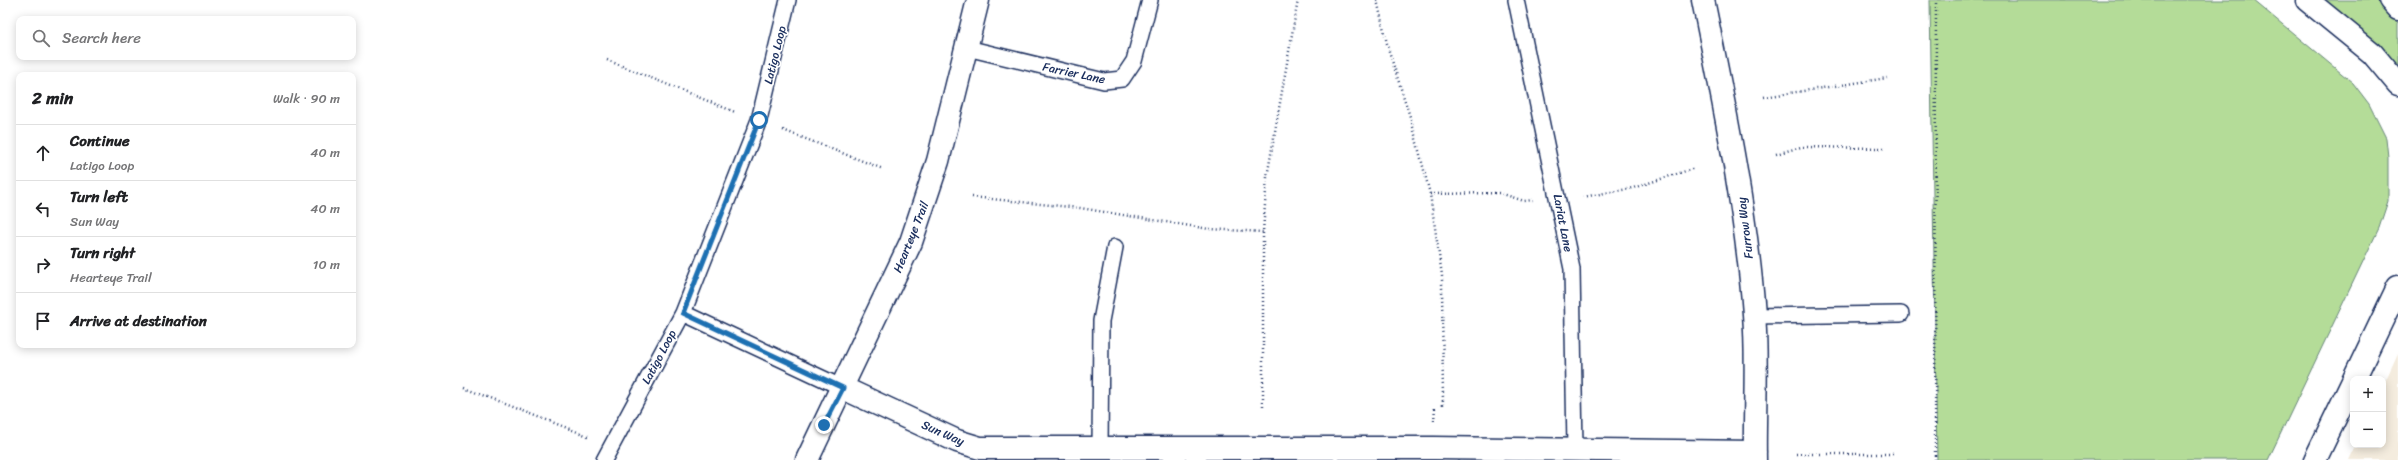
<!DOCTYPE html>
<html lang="en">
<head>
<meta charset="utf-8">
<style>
	:root { --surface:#fff; --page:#f6f6f6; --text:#202124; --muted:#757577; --line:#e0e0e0 }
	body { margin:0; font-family:Sriracha,sans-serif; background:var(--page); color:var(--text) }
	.controls { position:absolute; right:12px; bottom:12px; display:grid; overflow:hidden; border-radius:8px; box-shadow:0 2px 10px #0003 }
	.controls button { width:36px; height:36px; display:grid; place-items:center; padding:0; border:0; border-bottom:1px solid var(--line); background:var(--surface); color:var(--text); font:20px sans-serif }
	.stop { position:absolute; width:12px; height:12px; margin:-9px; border:3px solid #1f6fb2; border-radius:50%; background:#fff }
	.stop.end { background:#1f6fb2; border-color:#fff; box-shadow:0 1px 4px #0008 }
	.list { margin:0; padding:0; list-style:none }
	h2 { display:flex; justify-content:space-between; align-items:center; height:52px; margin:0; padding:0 16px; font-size:17px }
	h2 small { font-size:13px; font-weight:400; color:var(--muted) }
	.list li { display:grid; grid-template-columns:26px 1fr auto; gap:12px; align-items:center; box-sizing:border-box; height:56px; padding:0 16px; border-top:1px solid var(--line) }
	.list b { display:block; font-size:15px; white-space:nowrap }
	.list p { margin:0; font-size:13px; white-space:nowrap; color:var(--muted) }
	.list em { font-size:13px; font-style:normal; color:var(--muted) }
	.icon { flex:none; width:22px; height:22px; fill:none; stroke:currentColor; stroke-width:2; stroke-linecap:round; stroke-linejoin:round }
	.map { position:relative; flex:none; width:2398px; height:460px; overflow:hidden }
	.search { position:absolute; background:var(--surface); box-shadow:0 2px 10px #0003; left:16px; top:16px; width:340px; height:44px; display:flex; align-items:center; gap:10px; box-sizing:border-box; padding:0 14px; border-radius:8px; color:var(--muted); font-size:15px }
	.panel { position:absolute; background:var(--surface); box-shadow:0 2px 10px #0003; left:16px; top:72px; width:340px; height:276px; border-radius:8px }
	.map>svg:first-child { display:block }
	.built { fill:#f4ecde }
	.green { fill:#b4dc98; stroke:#68867b }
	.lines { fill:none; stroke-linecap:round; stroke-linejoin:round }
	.service-casing { stroke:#1b2f5e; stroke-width:18 }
	.minor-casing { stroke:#1b2f5e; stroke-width:25 }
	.path { stroke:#1b2f5e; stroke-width:2.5; stroke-dasharray:1 3; stroke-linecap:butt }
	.service { stroke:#fff; stroke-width:15 }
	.minor { stroke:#fff; stroke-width:22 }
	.route { stroke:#1f6fb2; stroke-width:5 }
	.labels { text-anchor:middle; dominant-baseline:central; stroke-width:3.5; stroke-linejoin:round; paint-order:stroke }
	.street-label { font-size:12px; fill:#1b2f5e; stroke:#fff }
</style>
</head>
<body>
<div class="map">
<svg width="2398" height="460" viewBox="0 0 2398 460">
	<rect width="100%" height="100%" fill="#fff"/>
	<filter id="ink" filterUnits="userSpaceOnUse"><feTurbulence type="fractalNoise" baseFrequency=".025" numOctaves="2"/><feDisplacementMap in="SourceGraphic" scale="8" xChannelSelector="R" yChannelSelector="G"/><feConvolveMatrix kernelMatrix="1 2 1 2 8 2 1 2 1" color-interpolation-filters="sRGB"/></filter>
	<g filter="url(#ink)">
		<path class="built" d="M2398,353V460H2349L2356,445H2383V386Z"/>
		<path class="green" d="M1930,0H2253L2353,83L2369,104L2386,138L2388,157V201L2379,228L2268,460H1937Z
			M2323,0H2379L2398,23V69L2371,38Z"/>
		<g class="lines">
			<g class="service-casing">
				<path id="service" d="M1516,0L1572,269L1575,449
					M967,48L1104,81L1122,79L1134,61L1150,0
					M683,313L843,388
					M1754,316L1901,314
					M1100,450L1101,321L1115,247
					M604,460L683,313L759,120L788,0"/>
			</g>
			<g class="minor-casing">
				<path id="minor" d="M1703,0C1724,104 1746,208 1754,314C1758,362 1754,412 1755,460
					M2307,0L2372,53L2398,84
					M2390,0L2398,9
					M2354,379L2398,287
					M843,388L957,441L980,448H1434L1755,452
					M807,460L911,242L938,161L978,0
					M2315,460L2353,381"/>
			</g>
			<path class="path" d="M1377,0L1388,48L1412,123L1430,194L1442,275L1443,407
				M607,60L735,112
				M1764,97L1887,78
				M783,130L883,169
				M1776,154L1801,147L1885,148
				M1430,194L1500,193L1524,201L1533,200
				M972,197L1080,208L1209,229L1263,232
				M1583,197L1633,188L1695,168
				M464,388L588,436
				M1263,406V232L1267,177L1298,0
				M1434,421L1435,407
				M1796,454H1894
				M1935,460L1936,0"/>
			<use href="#service" class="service"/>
			<use href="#minor" class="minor"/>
		</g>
	</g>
	<g class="lines" filter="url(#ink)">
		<path class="route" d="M759,120L683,313L843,388L824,425"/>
	</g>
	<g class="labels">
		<g class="street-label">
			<text transform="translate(775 55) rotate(-76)">Latigo Loop</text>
			<text transform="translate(1074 73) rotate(12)">Farrier Lane</text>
			<text transform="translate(1563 223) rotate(79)">Lariat Lane</text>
			<text transform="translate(1745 228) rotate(-97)">Furrow Way</text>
			<text transform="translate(911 237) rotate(-68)">Hearteye Trail</text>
			<text transform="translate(659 357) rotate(-62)">Latigo Loop</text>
			<text transform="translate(943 433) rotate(24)">Sun Way</text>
		</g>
	</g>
</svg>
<div class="controls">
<button>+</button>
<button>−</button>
</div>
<div class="stop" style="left:759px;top:120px"></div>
<div class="stop end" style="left:824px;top:425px"></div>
<div class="search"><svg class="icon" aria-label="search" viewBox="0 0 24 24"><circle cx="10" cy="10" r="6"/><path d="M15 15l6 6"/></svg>Search here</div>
<section class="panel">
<h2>2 min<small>Walk · 90 m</small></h2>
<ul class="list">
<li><svg class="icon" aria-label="ahead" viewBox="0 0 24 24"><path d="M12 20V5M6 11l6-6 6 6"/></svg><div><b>Continue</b><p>Latigo Loop</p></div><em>40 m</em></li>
<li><svg class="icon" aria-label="left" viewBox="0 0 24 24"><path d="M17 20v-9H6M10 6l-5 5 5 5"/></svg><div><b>Turn left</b><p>Sun Way</p></div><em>40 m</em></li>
<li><svg class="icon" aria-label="right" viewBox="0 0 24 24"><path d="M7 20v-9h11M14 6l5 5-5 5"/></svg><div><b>Turn right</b><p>Hearteye Trail</p></div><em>10 m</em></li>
<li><svg class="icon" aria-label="arrive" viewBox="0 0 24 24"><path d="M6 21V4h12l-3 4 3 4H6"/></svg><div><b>Arrive at destination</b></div></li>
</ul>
</section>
</div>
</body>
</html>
